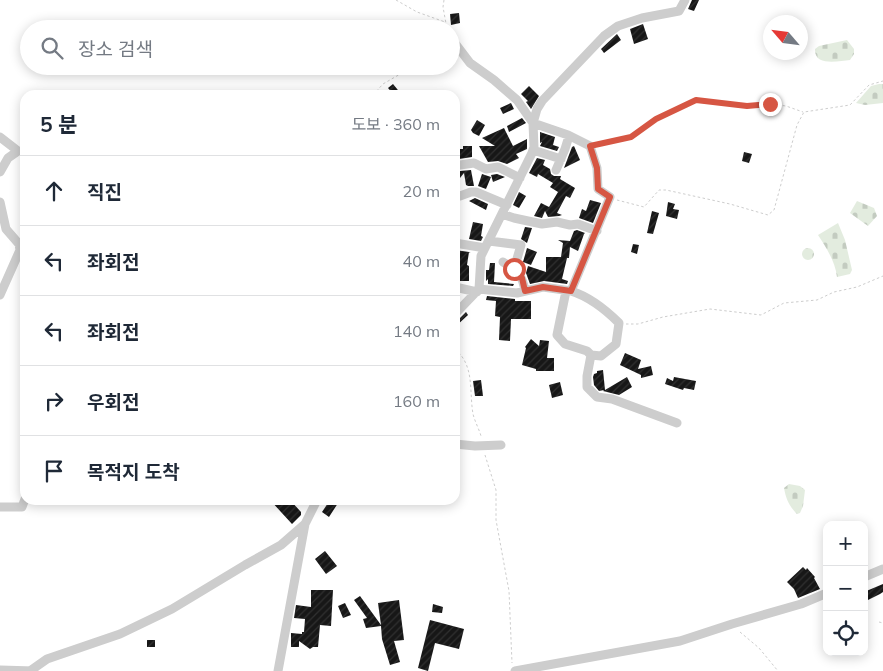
<!DOCTYPE html>
<html lang="ko">
<head>
<meta charset="utf-8">
<style>
	:root { --surface:#fff; --page:#f2f2f3; --text:#1f2937; --muted:#747a83; --line:#e0e1e3 }
	body { margin:0; font-family:Mulish,"Noto Sans KR",sans-serif; background:var(--page); color:var(--text) }
	.controls { position:absolute; right:15px; bottom:15px; display:grid; overflow:hidden; border-radius:10px; box-shadow:0 2px 12px #0003 }
	.controls button { width:45px; height:45px; display:grid; place-items:center; padding:0; border:0; border-bottom:1px solid var(--line); background:var(--surface); color:var(--text); font:25px sans-serif }
	.compass { position:absolute; left:763px; top:15px; width:45px; height:45px; border-radius:50%; background:var(--surface); box-shadow:0 2px 12px #0003; rotate:298deg }
	.stop { position:absolute; width:15px; height:15px; margin:-11px; border:4px solid #d65643; border-radius:50%; background:#fff }
	.stop.end { background:#d65643; border-color:#fff; box-shadow:0 1px 5px #0008 }
	.list { margin:0; padding:0; list-style:none }
	h2 { display:flex; justify-content:space-between; align-items:center; height:65px; margin:0; padding:0 20px; font-size:21px }
	h2 small { font-size:16px; font-weight:400; color:var(--muted) }
	.list li { display:grid; grid-template-columns:32px 1fr auto; gap:15px; align-items:center; box-sizing:border-box; height:70px; padding:0 20px; border-top:1px solid var(--line) }
	.list b { display:block; font-size:19px; white-space:nowrap }
	.list em { font-size:16px; font-style:normal; color:var(--muted) }
	.icon { flex:none; width:28px; height:28px; fill:none; stroke:currentColor; stroke-width:2; stroke-linecap:round; stroke-linejoin:round }
	.map { position:relative; flex:none; width:883px; height:671px; overflow:hidden }
	.search { position:absolute; background:var(--surface); box-shadow:0 2px 12px #0003; left:20px; top:20px; width:440px; height:55px; display:flex; align-items:center; gap:12px; box-sizing:border-box; padding:0 18px; border-radius:28px; color:var(--muted); font-size:19px }
	.panel { position:absolute; background:var(--surface); box-shadow:0 2px 12px #0003; left:20px; top:90px; width:440px; height:415px; border-radius:15px }
	.map>svg:first-child { display:block }
	.cemetery { fill:url(#cemetery-stones) }
	.building { fill:url(#building-hatch) }
	.lines { fill:none; stroke-linecap:round; stroke-linejoin:round }
	.path { stroke:#cdcdcd; stroke-width:1; stroke-dasharray:2.5 2.5; stroke-linecap:butt }
	.minor { stroke:#cdcdcd; stroke-width:9 }
	.route { stroke:#d65643; stroke-width:6 }
</style>
</head>
<body>
<div class="map">
<svg width="883" height="671" viewBox="0 0 883 671">
	<defs>
		<pattern id="cemetery-stones" width="16" height="16" patternUnits="userSpaceOnUse" patternTransform="scale(1.25)"><rect width="16" height="16" fill="#e3ecdf"/><path d="M2 7V4a2 2 0 0 1 4 0v3zM10 15v-3a2 2 0 0 1 4 0v3z" fill="#c3cbc0"/></pattern>
		<pattern id="building-hatch" width="6" height="6" patternUnits="userSpaceOnUse" patternTransform="scale(1.25)"><rect width="6" height="6" fill="#171717"/><path d="M-1 1l2-2M0 6l6-6M5 7l2-2" fill="none" stroke="#303030"/></pattern>
	</defs>
	<rect width="100%" height="100%" fill="#fff"/>
	<path class="cemetery" d="M847,40L854,49V54L850,60C839,61 814,67 815,49L819,46Z
		M879,84H883V103L865,105L856,103L871,86Z
		M857,201L874,208L877,216L868,226L850,213Z
		M838,223L845,240L852,270L850,274L837,277C835,261 827,249 818,235Z
		M802 254a6 6 0 1 1 12 0a6 6 0 1 1-12 0Z
		M789,484L800,486L805,490L803,506L800,513L797,514C789,506 786,499 784,488Z"/>
	<path class="building" d="M692,0H699L694,11L688,9Z
		M459,13L460,23L451,25L450,14Z
		M643,24L648,39L634,44L630,29Z
		M617,34L621,40L604,53L601,49Z
		M393,84L402,95H394L388,88Z
		M529,86L539,96L531,109L526,102L528,101L521,94Z
		M511,103L514,109L503,114L500,108Z
		M522,118L526,123L509,132L507,126Z
		M477,120L485,125L479,136L473,133L471,130Z
		M504,128L513,146L527,139V149L516,154L519,158L507,164L498,161L488,162L479,146H495L482,138Z
		M540,132L555,137L553,145L559,147L557,151L540,146L542,142L540,143Z
		M463,146H472V157L459,159V149H463Z
		M574,146L580,160L564,168L572,147Z
		M744,152L752,154L749,163L742,161Z
		M537,158L545,160L543,165L550,169L551,174L554,176H561L560,179L575,188L570,198L566,196L557,213L562,215L559,216L548,217L545,211L542,218L534,216L541,203L549,207L558,192L550,187L553,183L538,174L537,177L529,173Z
		M471,170L474,186H468L466,185L464,173L460,178V171Z
		M482,174L491,177L486,189L478,186Z
		M497,174L505,177L493,182L491,175Z
		M519,192L526,196L519,208L513,205Z
		M475,198L488,204L486,210L469,201Z
		M590,200L601,203L593,223L579,218L582,209L586,211Z
		M668,202L675,204L673,209L679,210L677,219L666,216Z
		M652,211L659,213L653,234L647,233Z
		M473,222L483,224L481,236L483,237L481,241L469,239Z
		M525,227L532,228L527,243L521,239Z
		M577,230L585,233L584,234L578,251L570,247L569,258H567L562,279L568,281L567,284L544,281L530,284L526,273L528,266L546,272V257H561L563,243L558,240L570,241L574,231Z
		M633,244L639,245L637,254L631,252Z
		M527,248L537,252L531,265L523,262Z
		M455,250L476,253L469,252L467,265L469,266V281H456Z
		M490,263H495L494,282L514,284L513,286L488,284V279L486,281V270H489Z
		M487,296L515,299V301H531V319H511L510,341L499,340L500,317L495,316L496,301L486,300Z
		M466,312L468,315L455,327V320L459,319Z
		M531,339L539,346L540,340L549,341L547,358H554V371H536V369L522,365L526,348L525,347Z
		M625,353L641,360L638,369L651,366L653,375L641,378V375L620,365Z
		M603,370L605,390L627,377L632,387L619,395L603,391L604,390L599,391L594,385L593,377L594,374L597,373V371Z
		M674,377L696,381L694,390L684,388L683,390L665,384L667,378L673,381Z
		M481,380L483,396H475L473,381Z
		M560,382L563,395L552,398L549,385Z
		M270,500H290L301,512V515L292,524Z
		M330,500H340L329,517L322,512Z
		M325,551L337,566L326,574L315,559Z
		M803,567L806,570L807,568L815,577L814,578L820,589L798,598L794,589L787,582Z
		M883,584V592L880,594L864,602V592Z
		M311,590H333L331,626L320,625L318,647H313L310,649L299,641V647H291V633L302,634V632H304L305,619L294,618L296,605L311,607Z
		M360,596L381,625L378,603L399,600L404,640L394,641L400,662L390,665L382,639L381,626L366,628L363,619L367,618L354,600Z
		M345,603L351,615L343,618L338,606Z
		M433,604L443,607L442,613L432,612Z
		M430,620L464,629L459,649L435,643L428,671L418,668Z
		M147,640H155V647H147Z"/>
	<g class="lines">
		<path class="path" d="M396,0L417,12L445,22
			M444,0L443,7L447,29
			M373,95L383,84L414,66
			M599,143L631,137L656,119L696,100L747,106L770,104L786,106L803,112
			M617,200L644,207L659,190H666L730,204L768,215L774,210L797,125L804,112L850,105L869,85L883,81
			M626,324H638L663,317L710,309L761,315L784,303L817,300L834,292L857,287L883,276
			M455,349C475,366 469,391 473,414C475,422 479,429 481,436
			M485,455L496,490V520L509,591L512,663
			M879,622L883,623
			M740,632L759,648L778,671"/>
		<path class="minor" d="M451,38L470,63L494,80L517,100L533,123L534,147L532,153L481,256L479,289
			M0,137L18,151L8,158L0,172
			M533,150L561,159
			M460,165L474,163L486,169L498,167L520,178
			M556,170L565,149L569,136
			M460,196L471,192H476L507,205
			M0,202L6,229L19,244L20,250L0,295
			M502,214L514,218L542,224L557,222L570,225L578,224L597,231
			M489,241L521,245L514,269
			M455,243L485,248
			M503,262C517,271 522,273 525,291
			M455,287L477,292
			M566,291L557,335L565,344L587,351L591,355
			M571,291C590,297 605,309 619,323L616,344L601,356L591,355L587,376V387L597,397L612,399L677,423
			M455,314L479,289L517,293L543,287L571,291L610,197L598,189L597,168L590,146L568,135L533,123L537,109L542,101L604,36L618,26L642,18L679,11L685,0
			M455,444L475,446L501,445
			M0,507H22L25,499
			M864,577L883,569
			M0,670L34,671
			M30,671L47,659L120,634L172,609L245,565L281,545L305,524
			M278,671L305,524L317,500
			M515,671L680,641L732,624L801,604L827,593"/>
	</g>
	<g class="lines">
		<path class="route" d="M514,269L522,278L525,291L543,287L571,291L610,197L598,189L597,168L590,146L631,137L656,119L696,100L747,106L770,104"/>
	</g>
</svg>
<div class="controls">
<button>+</button>
<button>−</button>
<button><svg class="icon" aria-label="locate" viewBox="0 0 24 24"><circle cx="12" cy="12" r="6"/><path d="M12 2v4M12 18v4M2 12h4M18 12h4"/></svg></button>
</div>
<svg class="compass" viewBox="-18 -18 36 36"><path d="M0-13l5 13h-10z" fill="#e53935"/><path d="M0 13l5-13h-10z" fill="#747a83"/></svg>
<div class="stop" style="left:514px;top:269px"></div>
<div class="stop end" style="left:770px;top:104px"></div>
<div class="search"><svg class="icon" aria-label="search" viewBox="0 0 24 24"><circle cx="10" cy="10" r="6"/><path d="M15 15l6 6"/></svg>장소 검색</div>
<section class="panel">
<h2>5 분<small>도보 · 360 m</small></h2>
<ul class="list">
<li><svg class="icon" aria-label="ahead" viewBox="0 0 24 24"><path d="M12 20V5M6 11l6-6 6 6"/></svg><div><b>직진</b></div><em>20 m</em></li>
<li><svg class="icon" aria-label="left" viewBox="0 0 24 24"><path d="M17 20v-9H6M10 6l-5 5 5 5"/></svg><div><b>좌회전</b></div><em>40 m</em></li>
<li><svg class="icon" aria-label="left" viewBox="0 0 24 24"><path d="M17 20v-9H6M10 6l-5 5 5 5"/></svg><div><b>좌회전</b></div><em>140 m</em></li>
<li><svg class="icon" aria-label="right" viewBox="0 0 24 24"><path d="M7 20v-9h11M14 6l5 5-5 5"/></svg><div><b>우회전</b></div><em>160 m</em></li>
<li><svg class="icon" aria-label="arrive" viewBox="0 0 24 24"><path d="M6 21V4h12l-3 4 3 4H6"/></svg><div><b>목적지 도착</b></div></li>
</ul>
</section>
</div>
</body>
</html>
